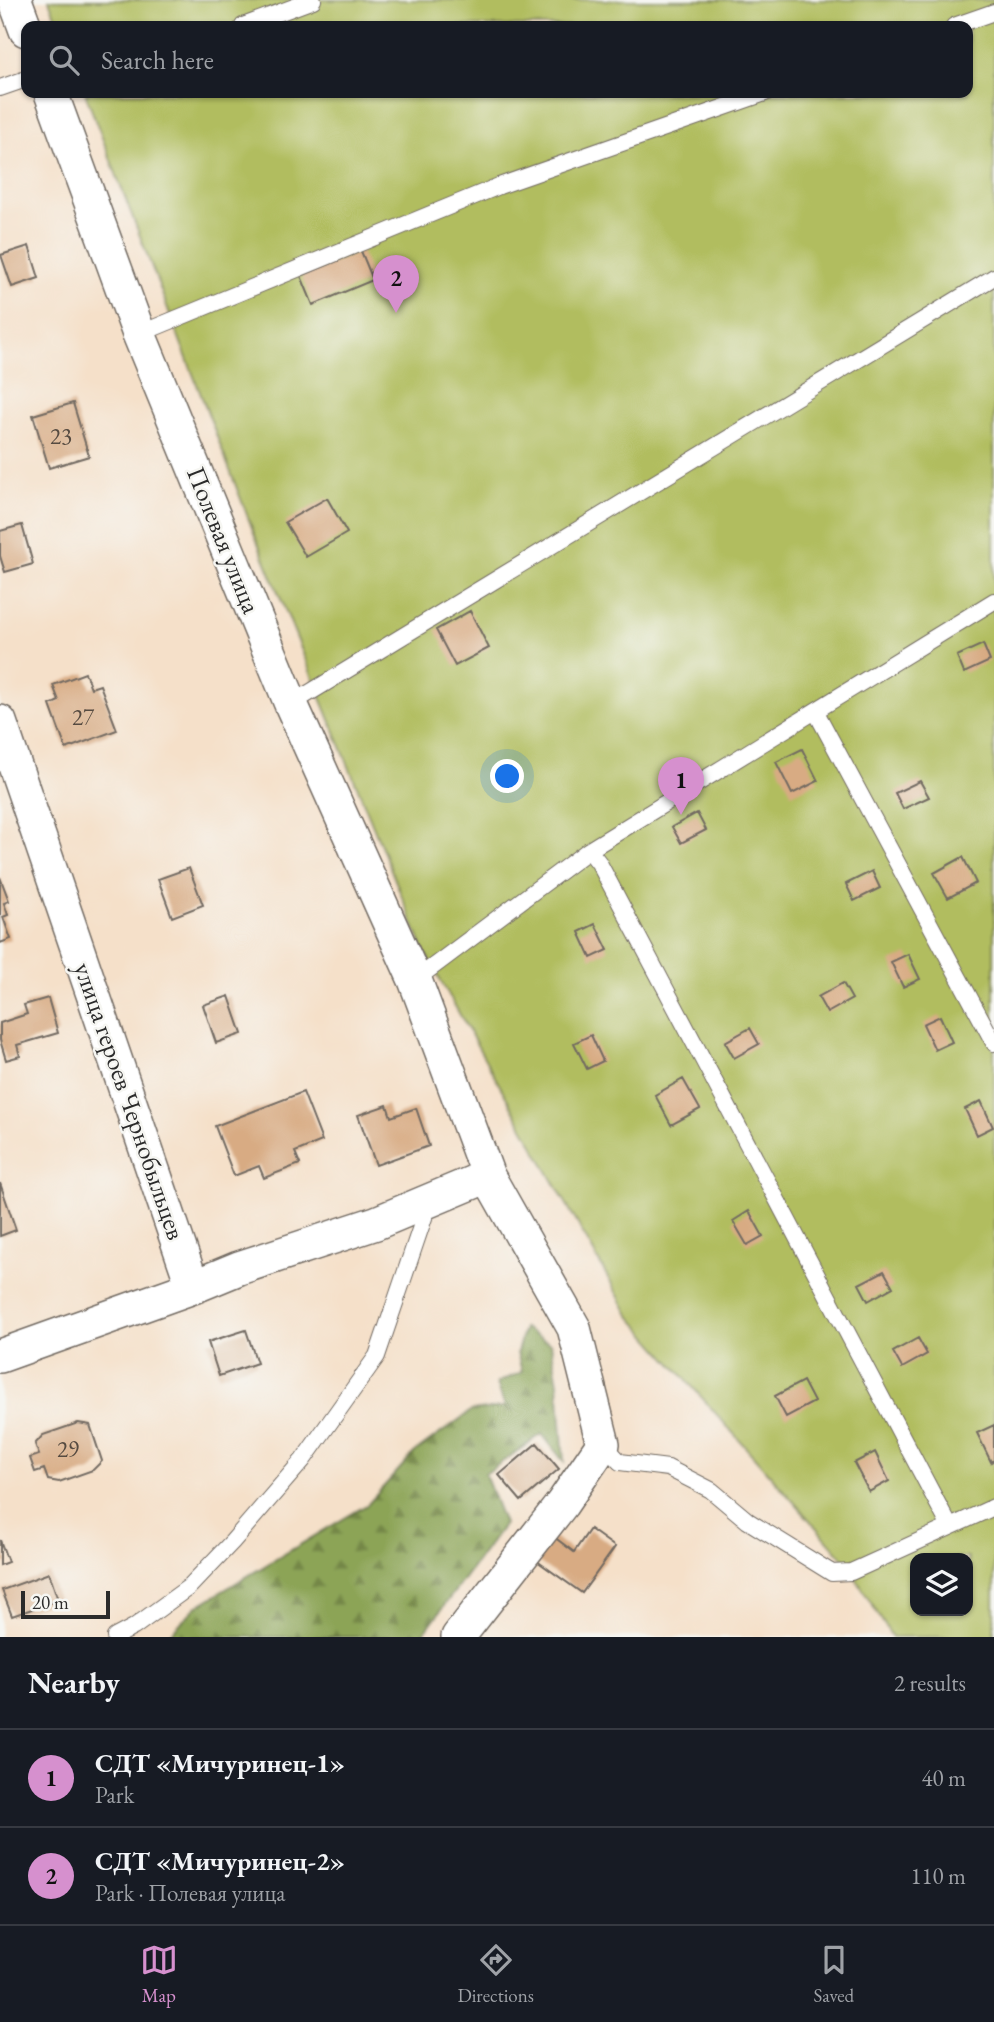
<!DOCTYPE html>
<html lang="en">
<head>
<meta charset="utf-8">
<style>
	:root { --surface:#171b24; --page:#242831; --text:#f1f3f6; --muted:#9ea1a6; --line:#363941; --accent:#d690ce }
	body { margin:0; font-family:"EB Garamond",serif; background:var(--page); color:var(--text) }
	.controls { position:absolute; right:21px; bottom:21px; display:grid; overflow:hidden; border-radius:14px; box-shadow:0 2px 5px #0004 }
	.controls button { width:63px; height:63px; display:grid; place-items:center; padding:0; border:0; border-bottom:2px solid var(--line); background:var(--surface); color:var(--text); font:35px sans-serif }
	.scale { position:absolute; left:21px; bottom:18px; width:89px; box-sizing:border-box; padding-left:7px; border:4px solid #2b2b2b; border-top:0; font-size:19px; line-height:24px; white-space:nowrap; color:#2b2b2b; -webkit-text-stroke:5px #f6f6f2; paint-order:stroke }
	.you { position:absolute; left:508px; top:777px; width:24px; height:24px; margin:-18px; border:5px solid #fff; border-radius:50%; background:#1a73e8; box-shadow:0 0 0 10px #1a73e833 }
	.badge { display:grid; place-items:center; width:46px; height:46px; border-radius:50%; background:var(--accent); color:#111; font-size:23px; font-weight:700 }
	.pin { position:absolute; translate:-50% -58px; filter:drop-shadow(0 2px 4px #0008) }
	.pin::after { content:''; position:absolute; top:37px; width:24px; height:21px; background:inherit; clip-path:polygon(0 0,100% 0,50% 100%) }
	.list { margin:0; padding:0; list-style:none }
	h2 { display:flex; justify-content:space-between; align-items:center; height:91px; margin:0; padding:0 28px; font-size:30px }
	h2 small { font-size:23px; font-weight:400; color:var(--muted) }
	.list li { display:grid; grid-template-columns:46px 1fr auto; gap:21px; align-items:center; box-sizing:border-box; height:98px; padding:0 28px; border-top:2px solid var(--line) }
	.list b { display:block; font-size:26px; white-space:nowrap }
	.list p { margin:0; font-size:23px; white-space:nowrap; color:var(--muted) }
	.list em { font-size:23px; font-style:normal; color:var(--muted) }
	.icon { flex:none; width:38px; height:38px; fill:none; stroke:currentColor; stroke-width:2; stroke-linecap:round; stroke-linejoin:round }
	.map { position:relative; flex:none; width:994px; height:1637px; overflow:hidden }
	.search { position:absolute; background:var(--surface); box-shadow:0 2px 5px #0004; left:21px; right:21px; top:21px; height:77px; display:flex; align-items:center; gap:18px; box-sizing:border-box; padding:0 24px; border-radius:14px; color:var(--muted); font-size:26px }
	.sheet { height:287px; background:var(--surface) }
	nav { display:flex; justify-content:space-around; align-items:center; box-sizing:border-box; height:98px; border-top:2px solid var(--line); background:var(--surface); font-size:19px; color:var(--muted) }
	nav a { display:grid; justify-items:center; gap:4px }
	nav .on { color:var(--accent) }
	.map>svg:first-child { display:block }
	.forest { fill:url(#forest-firs); stroke:#5c6840; stroke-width:2 }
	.garden { fill:#b1bd5f; stroke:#6e7445; stroke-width:2; fill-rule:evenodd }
	.building { fill:#d8ab83 }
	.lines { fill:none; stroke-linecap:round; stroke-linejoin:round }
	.service-casing { stroke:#726a62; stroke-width:18 }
	.minor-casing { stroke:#726a62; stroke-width:36 }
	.service { stroke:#fff; stroke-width:16 }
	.minor { stroke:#fff; stroke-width:33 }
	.labels { text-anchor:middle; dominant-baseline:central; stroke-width:5; stroke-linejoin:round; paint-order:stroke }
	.number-label { font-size:23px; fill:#564b41 }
	.street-label { font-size:26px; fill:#2b2b2b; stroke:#f6f6f2 }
</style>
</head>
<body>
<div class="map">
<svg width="994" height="1637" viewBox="0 0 994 1637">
	<defs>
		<pattern id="forest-firs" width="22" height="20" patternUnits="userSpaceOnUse" patternTransform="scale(1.75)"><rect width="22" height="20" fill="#8ca456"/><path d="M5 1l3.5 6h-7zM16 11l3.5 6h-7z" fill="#738647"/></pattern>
	</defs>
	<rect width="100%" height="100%" fill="#f6f6f2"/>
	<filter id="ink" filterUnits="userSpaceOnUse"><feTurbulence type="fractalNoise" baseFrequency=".0143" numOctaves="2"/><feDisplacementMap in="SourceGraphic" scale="14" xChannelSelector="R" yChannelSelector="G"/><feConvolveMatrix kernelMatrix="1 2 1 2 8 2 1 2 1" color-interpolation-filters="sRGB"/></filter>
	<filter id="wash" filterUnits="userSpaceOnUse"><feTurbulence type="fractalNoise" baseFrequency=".00686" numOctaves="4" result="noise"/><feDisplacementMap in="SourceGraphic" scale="28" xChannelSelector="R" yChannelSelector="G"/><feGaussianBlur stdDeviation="1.57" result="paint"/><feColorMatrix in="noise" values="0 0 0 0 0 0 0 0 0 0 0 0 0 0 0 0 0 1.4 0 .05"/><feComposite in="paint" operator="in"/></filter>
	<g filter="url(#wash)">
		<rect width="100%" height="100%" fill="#f5e0c9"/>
		<path class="forest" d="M524,1328L551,1344L558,1383L564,1462L542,1434L485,1474L504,1524L424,1633L419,1637H167L196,1607L368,1504L414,1453L471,1411L505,1407L497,1383L522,1372L517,1352Z"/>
		<path class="garden" d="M49,0H994V1637H892L844,1559L629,1315L424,951L254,533L85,93H968V26H59ZM915,1558H968V1611H915Z"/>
		<g id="blocks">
			<path class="building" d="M29,246L39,278L12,287L1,255Z
				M361,251L373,280L313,305L301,276Z
				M73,403L89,456L49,468L33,415Z
				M327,498L347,533L306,557L285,522Z
				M22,525L33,564L5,572L0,556V531Z
				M470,611L489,648L455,666L436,630Z
				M983,644L990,661L964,673L957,656Z
				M85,673L91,688L100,685L117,730L66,749L50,705L59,701L53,685Z
				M802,749L818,781L792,794L776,762Z
				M920,781L929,797L903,809L895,793Z
				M697,813L706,830L681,843L672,827Z
				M963,857L976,883L948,898L934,873Z
				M189,868L203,905L172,917L158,879Z
				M872,871L880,888L854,901L846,884Z
				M0,877L9,901L4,903L8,915L3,917L11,939L0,943Z
				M595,924L608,950L591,958L579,932Z
				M908,954L920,979L903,987L891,962Z
				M843,983L852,999L827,1013L818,997Z
				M229,996L242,1034L216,1043L203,1005Z
				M48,998L58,1033L17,1045L20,1056L6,1060L0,1040V1023L27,1014L24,1005Z
				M940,1016L952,1042L935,1050L923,1024Z
				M750,1028L759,1044L734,1058L725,1042Z
				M591,1035L603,1061L587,1069L574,1043Z
				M683,1079L700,1109L671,1125L655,1095Z
				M303,1092L322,1141L295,1152L300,1164L264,1178L259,1166L234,1176L215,1126Z
				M981,1101L993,1127L977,1135L965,1109Z
				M387,1105L391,1117L416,1108L429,1146L376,1165L358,1115Z
				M0,1183L16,1230L0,1236Z
				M749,1211L763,1236L747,1245L733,1221Z
				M884,1271L893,1287L868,1301L859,1284Z
				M246,1330L257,1363L219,1376L208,1342Z
				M918,1338L927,1354L902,1368L893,1352Z
				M803,1381L814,1402L786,1417L775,1396Z
				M78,1423L90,1425L102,1461L93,1470L59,1482L48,1480L44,1469L35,1472L30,1458L39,1455L35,1444L43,1435Z
				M994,1425V1460L991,1462L977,1433Z
				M537,1443L559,1469L521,1501L499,1475Z
				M875,1452L889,1481L869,1492L854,1463Z
				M590,1529L615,1547L582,1593L537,1561L554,1537L574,1552Z
				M0,1540L8,1562L0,1565Z
				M49,1573L58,1600L12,1616L2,1590Z"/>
		</g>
	</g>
	<g filter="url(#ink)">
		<use href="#blocks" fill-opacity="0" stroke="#726a62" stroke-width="2"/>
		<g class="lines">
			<g class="service-casing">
				<path id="service" d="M243,26L313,0
					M954,26L994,12
					M0,88L26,79
					M139,334L499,186L765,93
					M291,704L994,277
					M816,712L994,1043
					M589,850L599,863L950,1527
					M415,980L589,850L994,601
					M603,1444L620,1462L668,1468L711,1490L748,1521L832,1573L851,1572L994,1507
					M115,1637L134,1627L189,1587L232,1542L303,1460L377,1356L429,1203"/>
			</g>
			<g class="minor-casing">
				<path id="minor" d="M15,0L26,30
					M51,93L139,334L291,704L415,980L488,1176L574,1328L603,1444L562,1504L458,1637
					M0,722L193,1287L0,1356
					M193,1287L239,1268L376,1223L488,1176"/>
			</g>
			<use href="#service" class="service"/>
			<use href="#minor" class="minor"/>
		</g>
	</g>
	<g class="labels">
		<g class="number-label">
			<text x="61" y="436">23</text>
			<text x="83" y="717">27</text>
			<text x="68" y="1449">29</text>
		</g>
		<g class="street-label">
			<text transform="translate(224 540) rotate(68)">Полевая улица</text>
			<text transform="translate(130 1101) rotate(71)">улица героев Чернобыльцев</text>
		</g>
	</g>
</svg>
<div class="controls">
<button><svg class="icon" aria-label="layers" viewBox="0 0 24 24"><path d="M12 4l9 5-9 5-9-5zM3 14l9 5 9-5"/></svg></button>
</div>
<div class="scale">20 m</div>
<div class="you"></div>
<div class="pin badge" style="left:681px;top:815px">1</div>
<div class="pin badge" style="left:396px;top:313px">2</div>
<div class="search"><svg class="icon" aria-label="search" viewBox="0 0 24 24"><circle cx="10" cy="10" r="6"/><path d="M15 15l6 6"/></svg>Search here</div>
</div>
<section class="sheet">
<h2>Nearby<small>2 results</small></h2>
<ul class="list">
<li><span class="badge">1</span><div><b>СДТ «Мичуринец-1»</b><p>Park</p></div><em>40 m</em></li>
<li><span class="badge">2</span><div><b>СДТ «Мичуринец-2»</b><p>Park · Полевая улица</p></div><em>110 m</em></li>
</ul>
</section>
<nav>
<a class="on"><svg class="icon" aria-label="map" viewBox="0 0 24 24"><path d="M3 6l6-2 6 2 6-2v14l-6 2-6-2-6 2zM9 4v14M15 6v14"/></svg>Map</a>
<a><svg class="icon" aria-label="directions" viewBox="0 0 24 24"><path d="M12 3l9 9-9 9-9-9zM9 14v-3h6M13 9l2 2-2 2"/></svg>Directions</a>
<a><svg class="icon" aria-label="saved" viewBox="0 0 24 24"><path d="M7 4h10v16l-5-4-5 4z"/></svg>Saved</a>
</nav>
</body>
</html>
